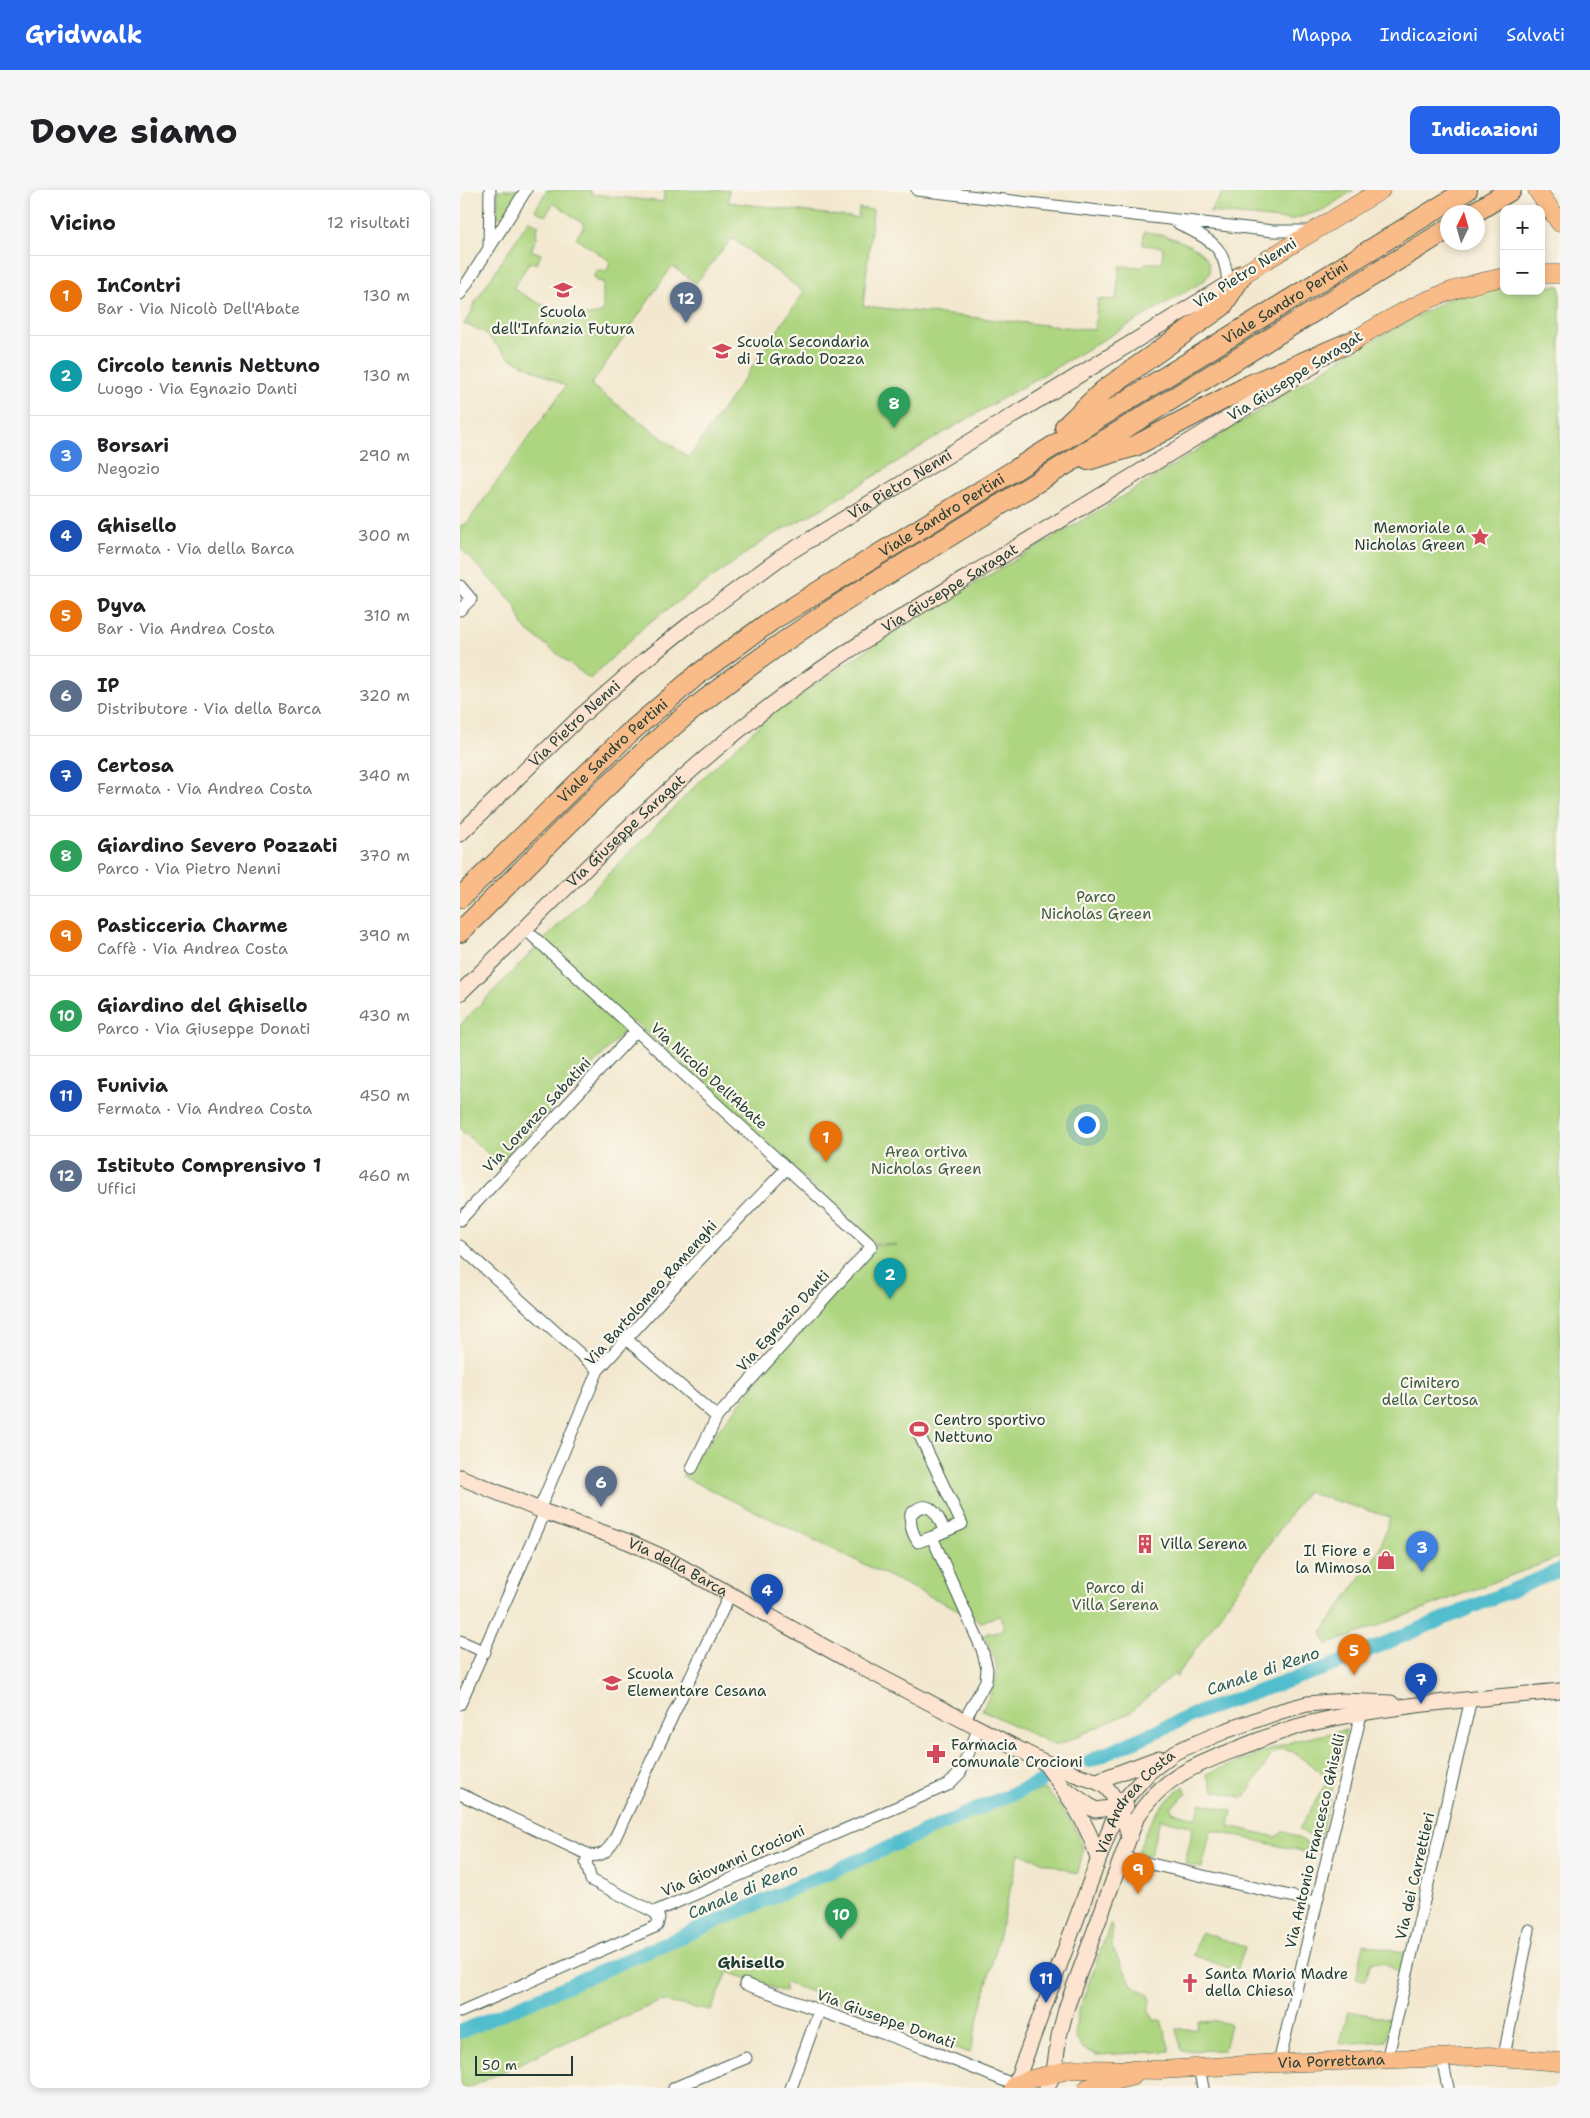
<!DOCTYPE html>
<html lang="it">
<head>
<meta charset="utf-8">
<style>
	:root { --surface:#fff; --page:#f6f6f6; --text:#202124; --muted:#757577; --line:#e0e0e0; --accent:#2563eb }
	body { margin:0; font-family:"Shantell Sans",sans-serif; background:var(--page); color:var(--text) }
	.controls { position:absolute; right:15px; top:15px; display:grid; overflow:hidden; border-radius:10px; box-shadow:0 2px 8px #0003 }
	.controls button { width:45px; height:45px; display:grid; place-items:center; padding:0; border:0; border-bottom:1px solid var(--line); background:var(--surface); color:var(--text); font:25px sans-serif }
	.compass { position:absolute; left:980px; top:15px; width:45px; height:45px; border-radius:50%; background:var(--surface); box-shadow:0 2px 8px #0003; rotate:5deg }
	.scale { position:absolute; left:15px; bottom:12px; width:98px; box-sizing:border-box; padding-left:5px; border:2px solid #1f3d34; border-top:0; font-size:14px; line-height:18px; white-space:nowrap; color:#1f3d34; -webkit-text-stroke:4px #fbf7ec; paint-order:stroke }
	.you { position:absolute; left:626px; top:934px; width:18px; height:18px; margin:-12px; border:4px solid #fff; border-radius:50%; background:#1a73e8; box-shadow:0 0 0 8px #1a73e833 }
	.badge { display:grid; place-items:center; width:32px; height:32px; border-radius:50%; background:var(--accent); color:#fff; font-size:16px; font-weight:700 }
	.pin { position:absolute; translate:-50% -41px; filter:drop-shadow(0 1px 2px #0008) }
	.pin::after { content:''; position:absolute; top:26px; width:18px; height:15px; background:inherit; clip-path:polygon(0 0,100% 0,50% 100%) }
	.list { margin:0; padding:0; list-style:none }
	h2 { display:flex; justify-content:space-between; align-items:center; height:65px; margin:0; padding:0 20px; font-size:21px }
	h2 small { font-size:16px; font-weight:400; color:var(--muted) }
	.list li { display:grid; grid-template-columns:32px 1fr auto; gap:15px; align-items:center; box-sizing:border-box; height:80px; padding:0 20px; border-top:1px solid var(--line) }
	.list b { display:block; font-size:19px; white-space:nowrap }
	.list p { margin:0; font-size:16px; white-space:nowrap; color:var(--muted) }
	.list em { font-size:16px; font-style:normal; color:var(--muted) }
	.map { position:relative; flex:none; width:1100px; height:1898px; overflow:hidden; border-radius:10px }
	header { display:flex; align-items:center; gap:30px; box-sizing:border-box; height:70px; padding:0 25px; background:var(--accent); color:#fff }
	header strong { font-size:24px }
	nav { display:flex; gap:28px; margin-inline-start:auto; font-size:18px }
	.intro { display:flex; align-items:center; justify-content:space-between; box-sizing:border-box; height:120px; padding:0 30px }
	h1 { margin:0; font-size:35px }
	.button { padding:12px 22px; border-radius:10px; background:var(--accent); color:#fff; font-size:18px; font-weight:700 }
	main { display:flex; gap:30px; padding:0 30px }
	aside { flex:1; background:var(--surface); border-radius:10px; box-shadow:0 2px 8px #0003 }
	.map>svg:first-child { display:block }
	.green { fill:#aed681; stroke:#668a5a; fill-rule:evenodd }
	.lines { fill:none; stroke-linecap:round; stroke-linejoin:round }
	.canal { stroke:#51bdcd; stroke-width:14 }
	.street-casing { stroke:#3f574b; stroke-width:13 }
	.secondary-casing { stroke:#3f574b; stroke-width:17 }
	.primary-casing { stroke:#3f574b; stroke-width:19 }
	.highway-casing { stroke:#3f574b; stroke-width:22 }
	.street { stroke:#fff; stroke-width:11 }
	.secondary { stroke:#fde4d0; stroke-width:15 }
	.primary { stroke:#f9bc89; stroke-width:18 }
	.highway { stroke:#f9bc89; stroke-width:20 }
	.labels { text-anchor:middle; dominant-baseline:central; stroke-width:4.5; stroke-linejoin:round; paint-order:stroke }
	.street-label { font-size:15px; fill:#1f3d34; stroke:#fbf7ec }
	.poi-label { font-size:15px; fill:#1f3d34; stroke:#fbf7ec; text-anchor:start }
	.park-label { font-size:15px; fill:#3c5c43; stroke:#fbf7ec }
	.water-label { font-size:16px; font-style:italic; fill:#2c5d5a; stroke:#fbf7ec }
	.neighbourhood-label { font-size:16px; font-weight:bold; fill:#1f3d34; stroke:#fbf7ec }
</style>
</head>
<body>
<header>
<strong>Gridwalk</strong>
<nav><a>Mappa</a><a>Indicazioni</a><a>Salvati</a></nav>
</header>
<div class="intro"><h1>Dove siamo</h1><a class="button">Indicazioni</a></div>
<main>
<aside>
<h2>Vicino<small>12 risultati</small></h2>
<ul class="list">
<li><span class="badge" style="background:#e8710a">1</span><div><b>InContri</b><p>Bar · Via Nicolò Dell'Abate</p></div><em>130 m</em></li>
<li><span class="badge" style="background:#0f9aa8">2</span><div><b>Circolo tennis Nettuno</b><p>Luogo · Via Egnazio Danti</p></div><em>130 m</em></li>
<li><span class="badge" style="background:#3f7fe0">3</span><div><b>Borsari</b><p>Negozio</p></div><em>290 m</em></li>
<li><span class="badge" style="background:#1a4fb4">4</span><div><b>Ghisello</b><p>Fermata · Via della Barca</p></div><em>300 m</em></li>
<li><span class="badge" style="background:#e8710a">5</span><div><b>Dyva</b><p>Bar · Via Andrea Costa</p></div><em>310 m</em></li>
<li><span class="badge" style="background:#5c6f8a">6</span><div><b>IP</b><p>Distributore · Via della Barca</p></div><em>320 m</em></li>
<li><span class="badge" style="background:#1a4fb4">7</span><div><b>Certosa</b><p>Fermata · Via Andrea Costa</p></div><em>340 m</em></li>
<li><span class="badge" style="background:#2e9e5b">8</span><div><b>Giardino Severo Pozzati</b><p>Parco · Via Pietro Nenni</p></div><em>370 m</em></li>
<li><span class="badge" style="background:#e8710a">9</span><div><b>Pasticceria Charme</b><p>Caffè · Via Andrea Costa</p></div><em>390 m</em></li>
<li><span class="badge" style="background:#2e9e5b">10</span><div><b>Giardino del Ghisello</b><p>Parco · Via Giuseppe Donati</p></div><em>430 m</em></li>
<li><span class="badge" style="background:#1a4fb4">11</span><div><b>Funivia</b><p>Fermata · Via Andrea Costa</p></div><em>450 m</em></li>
<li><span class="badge" style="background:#5c6f8a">12</span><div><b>Istituto Comprensivo 1</b><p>Uffici</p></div><em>460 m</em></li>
</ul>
</aside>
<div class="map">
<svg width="1100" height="1898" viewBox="0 0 1100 1898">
	<rect width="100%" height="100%" fill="#fbf7ec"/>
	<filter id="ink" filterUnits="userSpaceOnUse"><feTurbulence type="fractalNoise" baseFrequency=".02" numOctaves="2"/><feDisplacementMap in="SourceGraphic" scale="10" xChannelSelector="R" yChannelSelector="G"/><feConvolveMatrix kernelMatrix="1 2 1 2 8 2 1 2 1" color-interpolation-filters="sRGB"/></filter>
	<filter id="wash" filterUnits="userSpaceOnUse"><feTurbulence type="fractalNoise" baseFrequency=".0096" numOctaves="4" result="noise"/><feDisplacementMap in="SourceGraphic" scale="20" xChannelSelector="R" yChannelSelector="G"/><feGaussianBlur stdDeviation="1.12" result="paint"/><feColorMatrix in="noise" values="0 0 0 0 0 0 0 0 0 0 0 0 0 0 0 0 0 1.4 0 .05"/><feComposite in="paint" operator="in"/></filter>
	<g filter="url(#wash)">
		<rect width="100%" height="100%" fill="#f3e8cf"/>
		<path class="green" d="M38,0H61L41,28L37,26Z
			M87,0H131V4L203,12L205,0H269L268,12L398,28L399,18L413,20L403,116L634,140L638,109L656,110L660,76L683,77L686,73H702L703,57L683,55L684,42C704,43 769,62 744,91L478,246L363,318L309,347L187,434L130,489L64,438L54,413L0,358V336L7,333L106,196L48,167L24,142L4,134L13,120L12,117L69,30L79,36L76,40L77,47L71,60L81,64L77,74L70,72L53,98C78,115 113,133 143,122V92L135,90L134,85L137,80L147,82L150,71L116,48L125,35L94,13L85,26L75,20ZM272,48L344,102L229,268L131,195L212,76L236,93Z
			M765,0H894L863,20L830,30L749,22Z
			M1081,96H1100V1367L867,1455L862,1442L919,1361L930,1327L846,1302L717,1486L714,1484L669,1523L596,1556L522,1520C540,1488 542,1478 524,1445L530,1442L532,1444L545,1438L539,1425L520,1433L517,1429L222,1286L355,1119L413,1056L437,1055L414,1053L174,831L40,974L0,939V835L245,586L315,521L443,436L687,292L886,165L994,106L1024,98L1044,97V101H1081Z
			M886,1540L860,1650L854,1649L839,1639L869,1588L833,1562L821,1559L813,1563L784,1608L754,1601L746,1584L834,1551Z
			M724,1596L727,1604L711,1617L712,1622L736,1628L741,1613L772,1621L769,1636L816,1647L824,1641L848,1653L845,1662L751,1640L742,1678L725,1674L733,1637L700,1629L690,1666L678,1663C688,1632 697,1616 724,1596Z
			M585,1599C597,1613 620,1638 622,1657C623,1666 620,1675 617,1684L559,1663L510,1863L467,1848V1842L326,1793L324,1794L326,1801L324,1802L268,1782L251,1821L201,1811L81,1863L9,1898H0V1848L356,1691L560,1606Z
			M650,1734L652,1736V1757L672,1795L688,1804L690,1807L691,1812L688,1819L695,1830H701L710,1861L637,1865L622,1858L615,1847L617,1826Z
			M741,1742L785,1757L777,1781L733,1765Z
			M904,1754L947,1763L942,1784L924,1773L911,1772L906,1790L896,1789Z
			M888,1821L932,1829L926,1851L880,1854Z
			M756,1831L770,1834L764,1860L722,1861L716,1839H737L738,1832Z"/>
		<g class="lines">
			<path class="canal" d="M630,1571L739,1522L871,1476L1100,1380
				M0,1842L580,1592"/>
		</g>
	</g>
	<g filter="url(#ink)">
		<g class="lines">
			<g class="street-casing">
				<path id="street" d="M457,0L813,41H851
					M718,33C751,51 765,54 768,94
					M29,58L30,0
					M0,104L66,0
					M0,396L11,409L0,420
					M65,739L412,1056L257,1227L166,1149
					M0,1030L176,841
					M0,1056L138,1180
					M458,1242L502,1334L472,1347L522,1459L527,1479L526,1491L504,1531
					M232,1278L257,1227
					M79,1320L138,1180L221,1089L327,978
					M472,1347L458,1352C452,1343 449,1335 451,1324C469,1306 479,1326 484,1341
					M0,1451L25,1462
					M0,1514L85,1322
					M0,1604L129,1665C143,1668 149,1659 155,1648L270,1404
					M661,1667L856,1712
					M194,1722L488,1595L500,1583L519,1538
					M285,1794L464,1858L555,1895
					M0,1822L197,1736L199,1728L194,1722L131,1690L126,1672L129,1665
					M1044,1866L1069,1740
					M982,1868L988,1898
					M927,1870L1011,1509
					M819,1873L901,1524
					M739,1877L743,1898
					M214,1898L286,1868
					M331,1898L359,1821"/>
			</g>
			<g class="secondary-casing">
				<g id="secondary">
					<path id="s1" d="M0,644L121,526L185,470L230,434L320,368L779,87"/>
					<path id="s2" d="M0,803C96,709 190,609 297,526C370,469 450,422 529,374C637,308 745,242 853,176"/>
					<path id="s3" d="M0,1287L85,1322L169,1352L207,1369L388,1470L566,1563C583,1572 600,1579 617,1585C627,1589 638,1590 646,1597C658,1610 665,1630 669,1647"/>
					<path d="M585,1573C606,1602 629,1634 638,1669"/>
					<path d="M637,1591L699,1568"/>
					<path d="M608,1601L635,1620L666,1616"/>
					<path id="s4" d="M555,1895L658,1617L689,1582L715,1562L765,1541L821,1521L847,1514L883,1511L931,1513"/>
					<path d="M587,1898L594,1882L599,1846L607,1816L676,1629C700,1588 737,1574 779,1558C803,1549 827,1538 851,1533C933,1514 1017,1509 1100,1501"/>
				</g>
			</g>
			<g class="primary-casing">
				<g id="primary">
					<path d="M1077,0L1100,33"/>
					<path d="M1081,84H1100"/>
					<path d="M782,85L921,0"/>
					<path d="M893,151C946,118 982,99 1044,87"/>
					<path id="s5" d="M554,1898L555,1895L568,1890L612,1879L701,1880L819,1873L1029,1866L1100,1872"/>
					<path d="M628,1898L673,1886"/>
				</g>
			</g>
			<g class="highway-casing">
				<g id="highway">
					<path d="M1015,22L1051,0"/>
					<path d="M605,237L643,201L762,116L782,85"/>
					<path d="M628,270L675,256L790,195L893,151"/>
					<path id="s6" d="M0,708L167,545L237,485L311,431L1007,0"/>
					<path d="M0,742C72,671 142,597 219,531C276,483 339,440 402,400L988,39"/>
				</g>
			</g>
			<use href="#street" class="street"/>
			<use href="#secondary" class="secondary"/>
			<use href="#primary" class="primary"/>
			<use href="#highway" class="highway"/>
		</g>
	</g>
	<defs>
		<g id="school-bare" transform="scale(1.5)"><path d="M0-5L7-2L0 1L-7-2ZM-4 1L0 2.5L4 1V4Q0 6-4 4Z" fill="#d1495b" stroke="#fbf7ec" stroke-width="2.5" paint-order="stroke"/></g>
		<g id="sight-bare" transform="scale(1.5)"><path d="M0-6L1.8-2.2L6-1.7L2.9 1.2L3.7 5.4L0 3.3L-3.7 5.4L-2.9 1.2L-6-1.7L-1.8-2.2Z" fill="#d1495b" stroke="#fbf7ec" stroke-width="2.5" paint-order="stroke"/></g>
		<g id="stadium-bare" transform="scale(1.5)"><path d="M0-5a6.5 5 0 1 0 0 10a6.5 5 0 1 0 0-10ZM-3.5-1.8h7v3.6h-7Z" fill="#d1495b" stroke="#fbf7ec" stroke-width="2.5" paint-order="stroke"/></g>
		<g id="building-bare" transform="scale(1.5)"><path d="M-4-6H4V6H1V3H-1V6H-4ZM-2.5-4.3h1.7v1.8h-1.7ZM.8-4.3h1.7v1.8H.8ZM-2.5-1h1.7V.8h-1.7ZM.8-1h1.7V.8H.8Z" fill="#d1495b" stroke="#fbf7ec" stroke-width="2.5" paint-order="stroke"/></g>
		<g id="shop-bare" transform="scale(1.5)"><path d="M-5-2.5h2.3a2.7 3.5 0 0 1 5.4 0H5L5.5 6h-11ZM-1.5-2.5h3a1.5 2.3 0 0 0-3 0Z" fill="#d1495b" stroke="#fbf7ec" stroke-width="2.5" paint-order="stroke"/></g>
		<g id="pharmacy-bare" transform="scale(1.5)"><path d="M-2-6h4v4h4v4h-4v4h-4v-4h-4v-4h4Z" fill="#d1495b" stroke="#fbf7ec" stroke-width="2.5" paint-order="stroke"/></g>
		<g id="church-bare" transform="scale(1.5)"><path d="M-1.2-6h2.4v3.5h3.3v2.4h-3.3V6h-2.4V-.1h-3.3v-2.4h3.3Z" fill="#d1495b" stroke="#fbf7ec" stroke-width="2.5" paint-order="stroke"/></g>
	</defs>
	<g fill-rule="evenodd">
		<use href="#school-bare" x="103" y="100"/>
		<use href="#school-bare" x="262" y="161"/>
		<use href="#sight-bare" x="1020" y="347"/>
		<use href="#stadium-bare" x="459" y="1239"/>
		<use href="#building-bare" x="685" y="1354"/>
		<use href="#shop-bare" x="926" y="1370"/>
		<use href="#school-bare" x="152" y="1493"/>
		<use href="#pharmacy-bare" x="476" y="1564"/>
		<use href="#church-bare" x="730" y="1793"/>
	</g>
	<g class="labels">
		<g class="street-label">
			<text transform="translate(785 83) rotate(-32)">Via Pietro Nenni</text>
			<text stroke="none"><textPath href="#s6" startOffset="1022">Viale Sandro Pertini</textPath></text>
			<text transform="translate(835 186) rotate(-32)">Via Giuseppe Saragat</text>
			<text stroke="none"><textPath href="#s1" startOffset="564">Via Pietro Nenni</textPath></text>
			<text stroke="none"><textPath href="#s6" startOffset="618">Viale Sandro Pertini</textPath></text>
			<text stroke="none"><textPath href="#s2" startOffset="638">Via Giuseppe Saragat</textPath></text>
			<text stroke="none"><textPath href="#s1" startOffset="159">Via Pietro Nenni</textPath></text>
			<text stroke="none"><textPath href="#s6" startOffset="212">Viale Sandro Pertini</textPath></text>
			<text stroke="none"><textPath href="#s2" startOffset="232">Via Giuseppe Saragat</textPath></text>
			<text transform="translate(249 886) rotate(42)">Via Nicolò Dell'Abate</text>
			<text transform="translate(77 925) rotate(-47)">Via Lorenzo Sabatini</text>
			<text transform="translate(191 1103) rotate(-48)">Via Bartolomeo Ramenghi</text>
			<text transform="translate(323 1131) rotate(-48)">Via Egnazio Danti</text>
			<text stroke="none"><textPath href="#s3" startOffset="236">Via della Barca</textPath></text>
			<text stroke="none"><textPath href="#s4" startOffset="310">Via Andrea Costa</textPath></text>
			<text transform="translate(855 1651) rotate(-77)">Via Antonio Francesco Ghiselli</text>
			<text transform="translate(273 1671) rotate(-24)">Via Giovanni Crocioni</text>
			<text transform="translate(955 1686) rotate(-77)">Via dei Carrettieri</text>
			<text transform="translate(426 1829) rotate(20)">Via Giuseppe Donati</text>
			<text stroke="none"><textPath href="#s5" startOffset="322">Via Porrettana</textPath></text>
		</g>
		<g class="poi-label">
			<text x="103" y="122" text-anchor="middle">Scuola<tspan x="103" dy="17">dell'Infanzia Futura</tspan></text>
			<text x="277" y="152">Scuola Secondaria<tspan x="277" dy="17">di I Grado Dozza</tspan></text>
			<text x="1005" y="338" text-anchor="end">Memoriale a<tspan x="1005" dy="17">Nicholas Green</tspan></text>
			<text x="474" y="1230">Centro sportivo<tspan x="474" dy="17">Nettuno</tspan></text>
			<text x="700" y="1354">Villa Serena</text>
			<text x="911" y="1361" text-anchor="end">Il Fiore e<tspan x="911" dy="17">la Mimosa</tspan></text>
			<text x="167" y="1484">Scuola<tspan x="167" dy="17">Elementare Cesana</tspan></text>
			<text x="491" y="1555">Farmacia<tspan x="491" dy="17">comunale Crocioni</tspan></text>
			<text x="745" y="1784">Santa Maria Madre<tspan x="745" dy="17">della Chiesa</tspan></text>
		</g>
		<g class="park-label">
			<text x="636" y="707">Parco<tspan x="636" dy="17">Nicholas Green</tspan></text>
			<text x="466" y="962">Area ortiva<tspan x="466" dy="17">Nicholas Green</tspan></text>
			<text x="970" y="1193">Cimitero<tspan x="970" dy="17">della Certosa</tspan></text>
			<text x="655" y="1398">Parco di<tspan x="655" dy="17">Villa Serena</tspan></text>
		</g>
		<g class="water-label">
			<text transform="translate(803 1481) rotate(-19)">Canale di Reno</text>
			<text transform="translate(283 1701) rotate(-23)">Canale di Reno</text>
		</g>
		<g class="neighbourhood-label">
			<text x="291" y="1772">Ghisello</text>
		</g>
	</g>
</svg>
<div class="controls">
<button>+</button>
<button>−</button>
</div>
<svg class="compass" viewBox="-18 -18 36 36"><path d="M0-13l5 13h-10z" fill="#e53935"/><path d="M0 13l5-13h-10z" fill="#757577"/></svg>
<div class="scale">50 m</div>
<div class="you"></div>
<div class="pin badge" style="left:366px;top:972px;background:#e8710a">1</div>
<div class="pin badge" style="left:430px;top:1109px;background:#0f9aa8">2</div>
<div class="pin badge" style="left:962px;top:1382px;background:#3f7fe0">3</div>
<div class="pin badge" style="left:307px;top:1425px;background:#1a4fb4">4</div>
<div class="pin badge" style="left:894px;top:1485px;background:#e8710a">5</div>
<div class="pin badge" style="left:141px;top:1317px;background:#5c6f8a">6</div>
<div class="pin badge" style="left:961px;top:1514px;background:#1a4fb4">7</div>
<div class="pin badge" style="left:434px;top:238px;background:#2e9e5b">8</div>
<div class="pin badge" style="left:678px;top:1704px;background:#e8710a">9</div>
<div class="pin badge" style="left:381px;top:1749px;background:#2e9e5b">10</div>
<div class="pin badge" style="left:586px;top:1813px;background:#1a4fb4">11</div>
<div class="pin badge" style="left:226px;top:133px;background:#5c6f8a">12</div>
</div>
</main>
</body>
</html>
